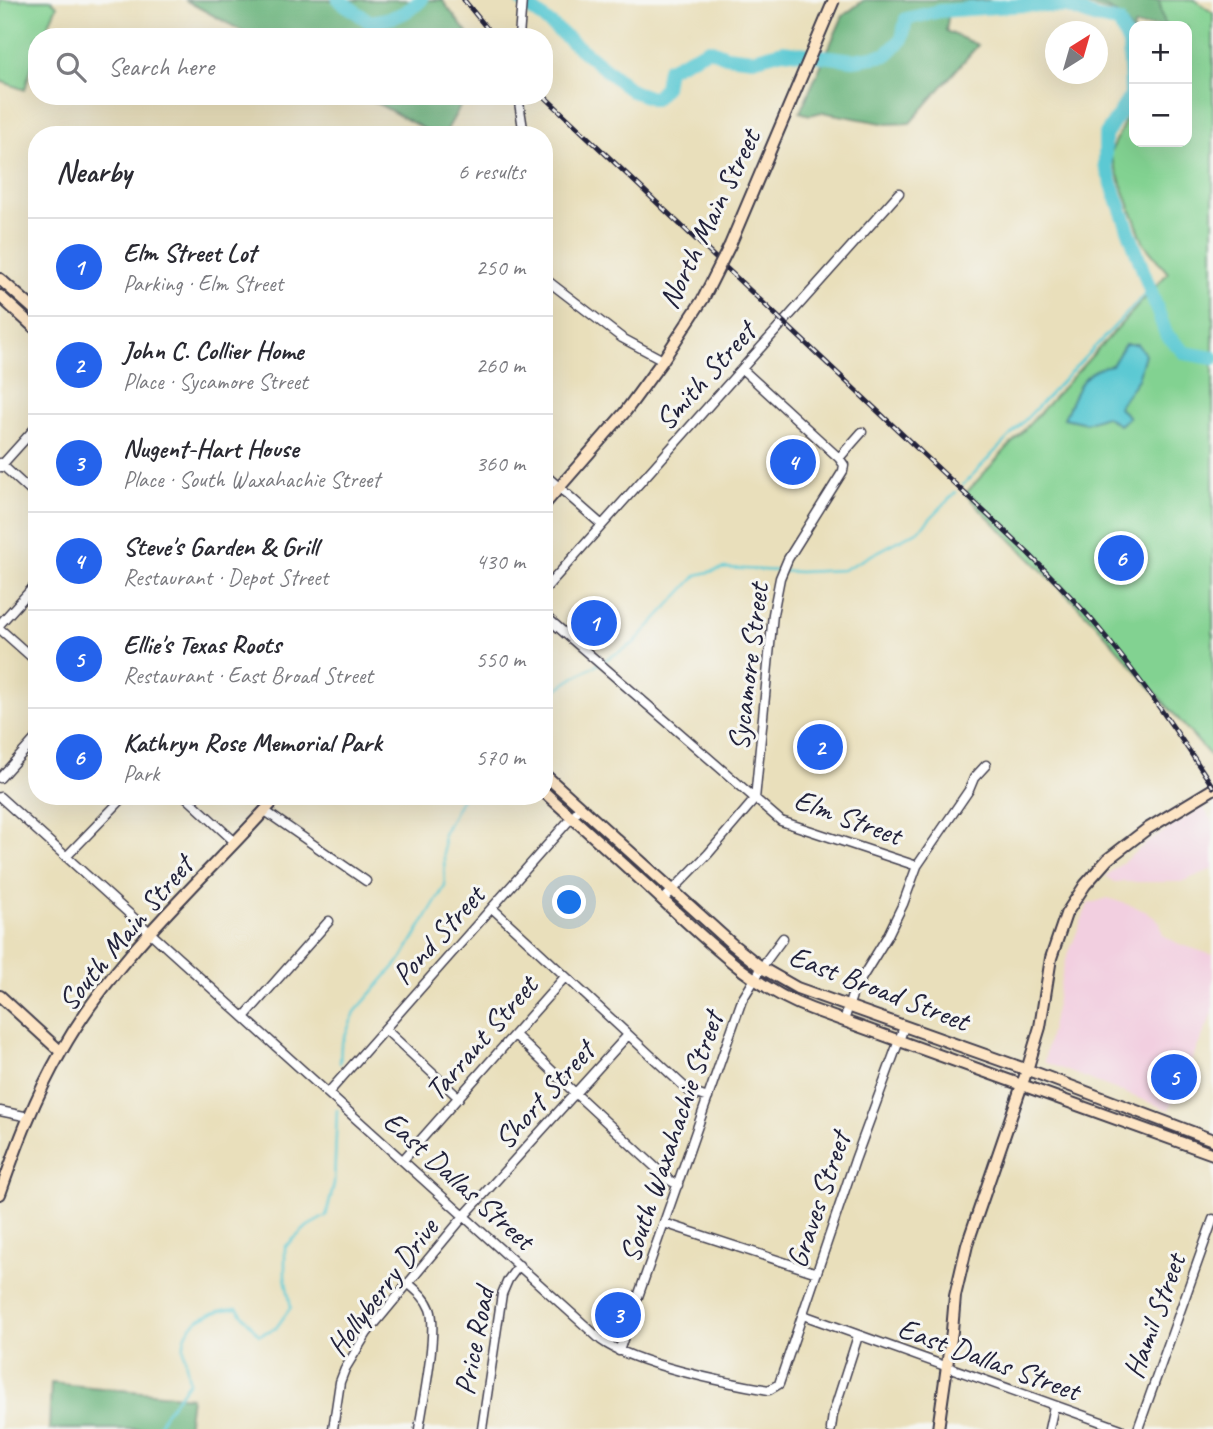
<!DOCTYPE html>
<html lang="en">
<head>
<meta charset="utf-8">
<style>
	:root { --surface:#fff; --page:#f2f2f3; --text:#2b2b33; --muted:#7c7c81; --line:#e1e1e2; --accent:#2563eb }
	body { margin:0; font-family:Caveat,sans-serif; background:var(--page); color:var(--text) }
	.controls { position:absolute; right:21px; top:21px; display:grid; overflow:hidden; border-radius:14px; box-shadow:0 7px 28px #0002 }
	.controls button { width:63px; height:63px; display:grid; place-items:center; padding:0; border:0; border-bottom:2px solid var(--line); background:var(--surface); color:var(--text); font:35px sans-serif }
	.compass { position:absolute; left:1045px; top:21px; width:63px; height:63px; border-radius:50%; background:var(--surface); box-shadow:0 7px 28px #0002; rotate:37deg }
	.you { position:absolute; left:570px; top:903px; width:24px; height:24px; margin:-18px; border:5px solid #fff; border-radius:50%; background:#1a73e8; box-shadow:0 0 0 10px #1a73e833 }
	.badge { display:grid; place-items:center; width:46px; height:46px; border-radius:50%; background:var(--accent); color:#fff; font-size:23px; font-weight:700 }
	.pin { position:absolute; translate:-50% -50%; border:4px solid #fff; box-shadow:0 2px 7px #0006 }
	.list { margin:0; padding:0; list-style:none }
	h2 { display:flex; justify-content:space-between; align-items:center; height:91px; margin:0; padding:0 28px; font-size:30px }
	h2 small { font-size:23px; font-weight:400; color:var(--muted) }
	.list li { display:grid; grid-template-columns:46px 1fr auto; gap:21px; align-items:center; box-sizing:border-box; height:98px; padding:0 28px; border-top:2px solid var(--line) }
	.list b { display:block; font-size:26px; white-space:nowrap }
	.list p { margin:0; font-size:23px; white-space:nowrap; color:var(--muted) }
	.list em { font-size:23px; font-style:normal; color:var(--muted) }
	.icon { flex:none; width:38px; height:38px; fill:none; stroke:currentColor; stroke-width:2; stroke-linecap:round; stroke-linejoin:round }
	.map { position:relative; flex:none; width:1213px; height:1429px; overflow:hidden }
	.search { position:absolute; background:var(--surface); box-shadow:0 7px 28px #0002; left:28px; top:28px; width:525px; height:77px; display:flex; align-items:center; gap:18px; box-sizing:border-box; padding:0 24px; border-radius:28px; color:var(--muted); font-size:26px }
	.panel { position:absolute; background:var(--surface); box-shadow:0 7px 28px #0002; left:28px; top:126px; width:525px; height:679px; border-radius:28px }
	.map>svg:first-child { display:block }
	.built { fill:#f2cfe0 }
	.green { fill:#82d291; stroke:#527a66; stroke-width:2 }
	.forest { fill:#69b47b; stroke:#466b5b; stroke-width:2 }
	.water { fill:#5cc9d3; stroke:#3f7687; stroke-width:2 }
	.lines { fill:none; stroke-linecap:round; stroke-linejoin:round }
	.stream { stroke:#5cc9d3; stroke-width:2.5 }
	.river { stroke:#5cc9d3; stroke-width:14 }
	.street-casing { stroke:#403e4e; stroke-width:11 }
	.secondary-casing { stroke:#403e4e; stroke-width:14 }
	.street { stroke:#fff; stroke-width:8 }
	.secondary { stroke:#fde5c5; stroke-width:10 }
	.rail-casing { stroke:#22223b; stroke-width:5 }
	.rail { stroke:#f6f6f2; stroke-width:2.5; stroke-dasharray:8; stroke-linecap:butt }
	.secondary-bridge-casing { stroke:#403e4e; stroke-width:14; stroke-linecap:butt }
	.secondary-bridge { stroke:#fde5c5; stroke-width:10 }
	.labels { text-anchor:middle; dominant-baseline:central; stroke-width:6; stroke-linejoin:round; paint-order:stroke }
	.street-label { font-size:30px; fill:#22223b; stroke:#f6f6f2 }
</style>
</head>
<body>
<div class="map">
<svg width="1213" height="1429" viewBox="0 0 1213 1429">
	<rect width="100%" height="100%" fill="#f6f6f2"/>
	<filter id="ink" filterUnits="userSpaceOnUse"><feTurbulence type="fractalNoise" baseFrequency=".0143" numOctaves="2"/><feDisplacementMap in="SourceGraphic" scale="14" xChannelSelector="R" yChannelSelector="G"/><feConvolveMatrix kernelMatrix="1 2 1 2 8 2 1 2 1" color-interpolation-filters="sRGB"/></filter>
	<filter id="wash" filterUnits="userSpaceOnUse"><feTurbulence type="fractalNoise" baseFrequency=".00686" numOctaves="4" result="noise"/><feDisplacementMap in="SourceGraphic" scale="28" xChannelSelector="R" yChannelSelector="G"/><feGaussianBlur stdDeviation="1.57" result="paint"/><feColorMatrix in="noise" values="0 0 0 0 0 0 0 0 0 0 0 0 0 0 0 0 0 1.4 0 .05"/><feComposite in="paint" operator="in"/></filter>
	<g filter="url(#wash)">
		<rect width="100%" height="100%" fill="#e9dfbb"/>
		<path class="built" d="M1203,807L1213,823V869L1181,882H1114L1106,876L1148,842Z
			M1108,898L1144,910L1160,922L1163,935L1179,944L1213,955V1013L1169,1110L1044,1062L1064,965L1088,904Z"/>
		<path class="green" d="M0,0H51L57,6L43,37H37C37,55 29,72 25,90L0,81Z
			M1070,0H1195L1213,13V759L1095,623L965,494L1168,273L1144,244L1110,154L1134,101V142H1187V26H1134V42L1121,15Z"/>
		<path class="forest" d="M185,0H442L470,37H253Z
			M864,0H990L950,5L946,31L978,45L910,123L887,124L822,112L810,115L800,112L843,16Z
			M1066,0H1159L1165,26H1134V35C1117,6 1098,2 1066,0Z
			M364,96H466L444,135H435Z
			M51,1383L191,1397L187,1429H49Z"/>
		<path class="water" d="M1125,344H1137L1145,354L1138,379L1118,407L1129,417L1119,425L1105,416L1086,423L1064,418C1077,392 1080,369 1112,365Z"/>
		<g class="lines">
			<path class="stream" d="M963,485L1150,289
				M544,698L575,677L633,644L697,575L725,568L800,572L843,570L919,530L956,492
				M340,1063L341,1045L355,1012L402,958L445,886L443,834L463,796
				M156,1429L166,1412L189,1382C188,1370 183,1355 184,1343C187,1318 217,1310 237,1308L259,1335L276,1328L291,1307L285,1277V1247L308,1226L326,1216L334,1184L337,1110"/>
			<path class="river" d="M339,0L370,22C391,19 406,15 421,0
				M521,0L632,91L654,99L665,87L668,69L709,49L726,56L753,59L783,51L853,60L886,55L902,39L906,19L940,11L1025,5L1067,7L1097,18L1119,22L1129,45L1131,95L1105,136V165L1166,334L1185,353L1213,358"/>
		</g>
	</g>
	<g filter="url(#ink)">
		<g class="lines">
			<g class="street-casing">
				<path id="street" d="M519,37L522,0
					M518,96L524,135
					M544,278L622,338L663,360
					M839,458L862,432
					M0,463L37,497
					M0,467L37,426
					M544,474L602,525
					M544,590L899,193
					M544,615L781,821L917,866
					M0,624L37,583
					M0,629L37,662
					M0,778L37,737
					M185,796L235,842
					M0,797L601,1340C634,1364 727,1383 769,1390L779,1384L855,1160L904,1027
					M265,811L366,881
					M66,857L125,796
					M663,900L708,854L755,799L773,614L780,578L788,559L843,471L844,465L839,458L742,369
					M492,908L690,1092L708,1098
					M244,1017L329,921
					M844,1021L853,992L887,937L903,904L917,866L969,790L974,778L986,765
					M385,1029L459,1098
					M515,1035L576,1094L669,1180L678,1185
					M328,1093L581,807
					M0,1111L29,1117
					M403,1160L565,977
					M664,1223L817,1273
					M409,1284C417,1291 426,1298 430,1309C438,1330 423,1403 419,1429
					M803,1315L1121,1429
					M619,1351L742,1000L766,961L783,938
					M333,1429L340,1382L345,1369L367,1333L464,1216L628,1035
					M482,1429L502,1294L508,1280L519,1265
					M831,1429L833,1414L858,1336
					M1049,1429L1054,1406
					M1138,1429L1213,1219"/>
			</g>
			<g class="secondary-casing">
				<path id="secondary" d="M0,279L37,312
					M0,296L37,330
					M544,505L625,412L663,360L703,299
					M544,774L732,944L762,968L797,988L1039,1074L1213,1140
					M544,792C586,830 627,867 668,905C712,945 754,988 811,1009L1213,1154
					M0,996L61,1052
					M0,1194C17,1145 35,1097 61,1052C116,954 204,879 278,796
					M938,1429L952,1331L955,1296L967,1245L1027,1070L1040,1027L1051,958L1066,914L1085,885L1108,859L1147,829L1213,789"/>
			</g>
			<use href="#street" class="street"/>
			<use href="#secondary" class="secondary"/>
			<g class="rail-casing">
				<path id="rail" d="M464,0L494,37
					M544,96L1029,554C1051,577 1075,600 1096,625C1139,676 1177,731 1213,787"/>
			</g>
			<use href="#rail" class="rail"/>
			<g class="secondary-bridge-casing">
				<path id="secondary-bridge" d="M703,299L730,245L834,0"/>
			</g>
			<use href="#secondary-bridge" class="secondary-bridge"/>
		</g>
	</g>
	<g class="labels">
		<g class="street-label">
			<text transform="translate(709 219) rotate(-64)">North Main Street</text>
			<text transform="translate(705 376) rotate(-48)">Smith Street</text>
			<text transform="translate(748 667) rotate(-83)">Sycamore Street</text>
			<text transform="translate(848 817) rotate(20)">Elm Street</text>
			<text transform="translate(125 933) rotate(-50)">South Main Street</text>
			<text transform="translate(438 935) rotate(-48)">Pond Street</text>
			<text transform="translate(879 988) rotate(21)">East Broad Street</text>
			<text transform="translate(481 1038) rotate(-49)">Tarrant Street</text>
			<text transform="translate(544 1095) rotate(-48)">Short Street</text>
			<text transform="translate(671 1137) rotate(-71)">South Waxahachie Street</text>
			<text transform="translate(459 1180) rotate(42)">East Dallas Street</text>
			<text transform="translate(818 1200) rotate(-71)">Graves Street</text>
			<text transform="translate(382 1287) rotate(-53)">Hollyberry Drive</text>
			<text transform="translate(1154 1316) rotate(-70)">Hamil Street</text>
			<text transform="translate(474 1341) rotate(-79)">Price Road</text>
			<text transform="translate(989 1359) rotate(20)">East Dallas Street</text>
		</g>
	</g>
</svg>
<div class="controls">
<button>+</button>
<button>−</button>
</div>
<svg class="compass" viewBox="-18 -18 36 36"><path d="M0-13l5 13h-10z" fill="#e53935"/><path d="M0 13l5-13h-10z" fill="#7c7c81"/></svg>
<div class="you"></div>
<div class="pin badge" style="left:594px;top:623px">1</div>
<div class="pin badge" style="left:820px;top:747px">2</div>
<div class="pin badge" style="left:618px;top:1315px">3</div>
<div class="pin badge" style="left:793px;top:462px">4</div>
<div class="pin badge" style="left:1174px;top:1077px">5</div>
<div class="pin badge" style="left:1121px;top:558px">6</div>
<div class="search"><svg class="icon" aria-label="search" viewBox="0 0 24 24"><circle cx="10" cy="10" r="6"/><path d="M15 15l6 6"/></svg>Search here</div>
<section class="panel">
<h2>Nearby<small>6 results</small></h2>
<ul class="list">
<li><span class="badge">1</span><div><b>Elm Street Lot</b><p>Parking · Elm Street</p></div><em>250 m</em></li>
<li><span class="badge">2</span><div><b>John C. Collier Home</b><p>Place · Sycamore Street</p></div><em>260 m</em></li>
<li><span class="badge">3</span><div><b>Nugent-Hart House</b><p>Place · South Waxahachie Street</p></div><em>360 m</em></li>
<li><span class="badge">4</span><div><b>Steve's Garden &amp; Grill</b><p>Restaurant · Depot Street</p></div><em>430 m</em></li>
<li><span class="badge">5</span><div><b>Ellie's Texas Roots</b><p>Restaurant · East Broad Street</p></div><em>550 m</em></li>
<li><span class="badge">6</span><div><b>Kathryn Rose Memorial Park</b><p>Park</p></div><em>570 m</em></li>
</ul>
</section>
</div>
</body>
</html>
